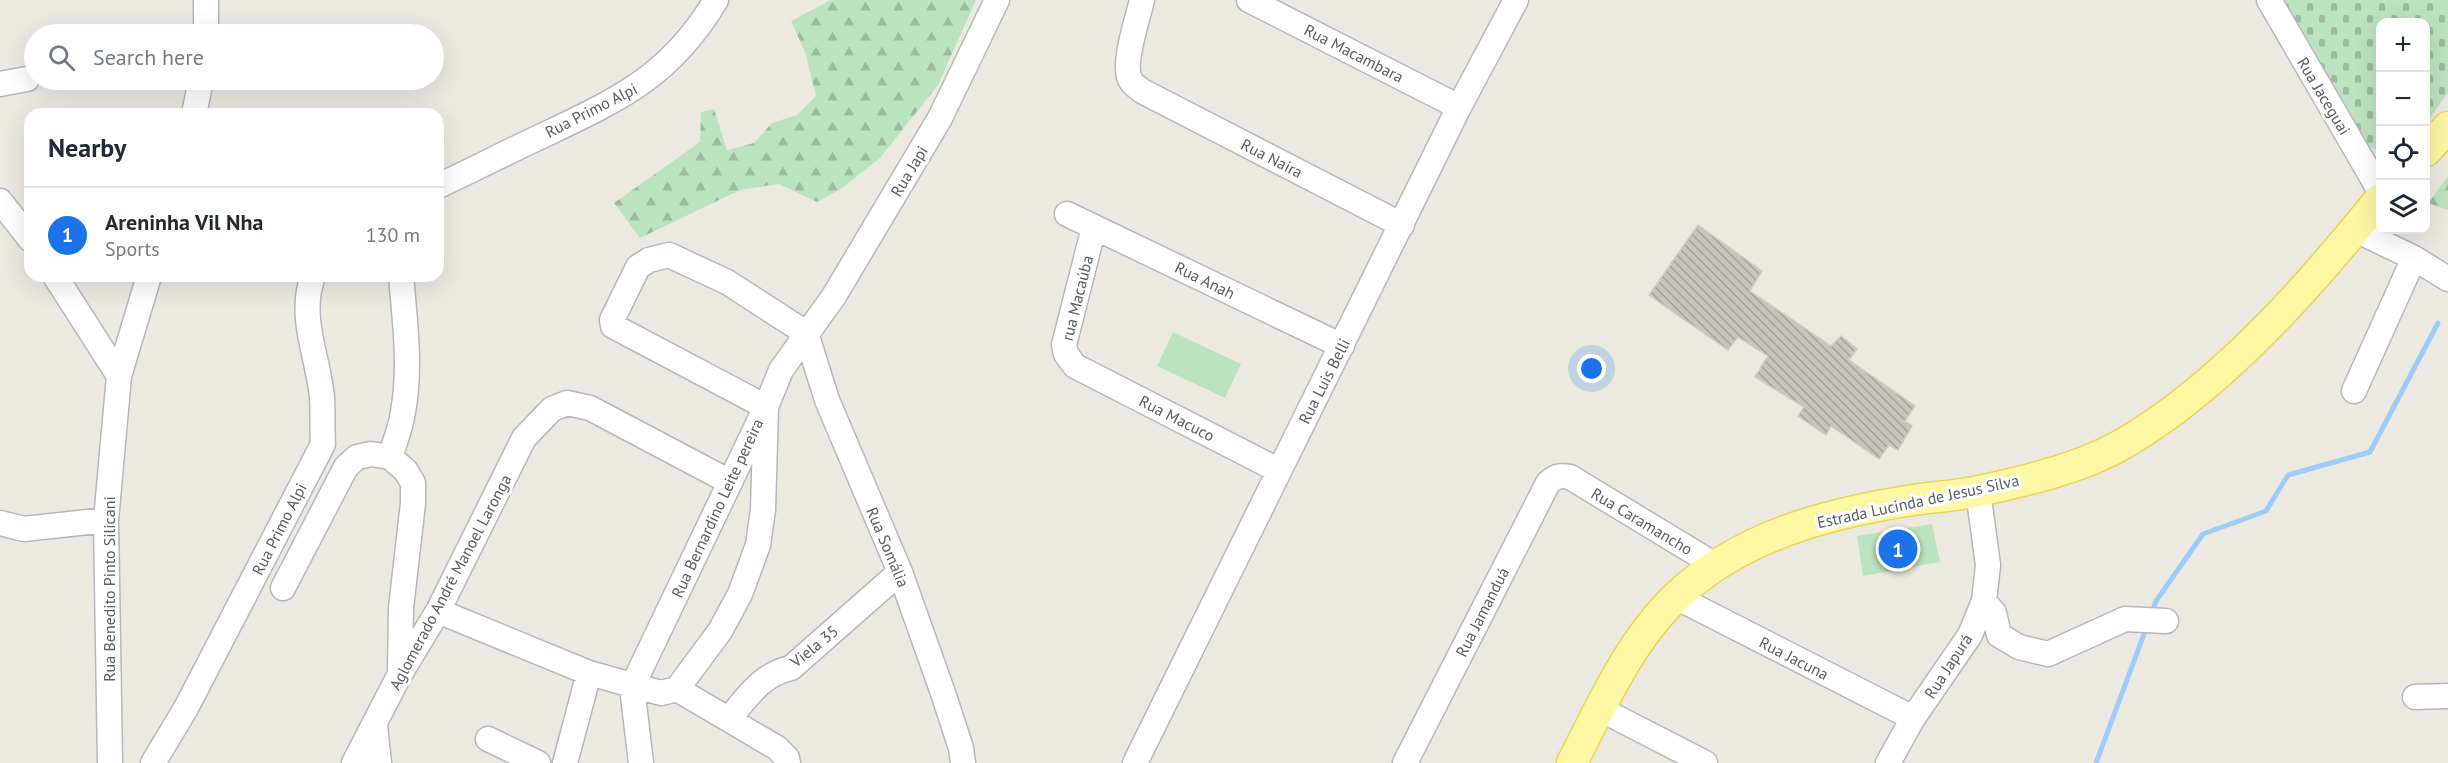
<!DOCTYPE html>
<html lang="en">
<head>
<meta charset="utf-8">
<style>
	:root { --surface:#fff; --page:#f6f6f7; --text:#1f2937; --muted:#747a83; --line:#e0e1e3; --accent:#1a73e8 }
	body { margin:0; font-family:"PT Sans",sans-serif; background:var(--page); color:var(--text) }
	.controls { position:absolute; right:18px; top:18px; display:grid; overflow:hidden; border-radius:12px; box-shadow:0 6px 24px #0002 }
	.controls button { width:54px; height:54px; display:grid; place-items:center; padding:0; border:0; border-bottom:2px solid var(--line); background:var(--surface); color:var(--text); font:30px sans-serif }
	.you { position:absolute; left:1592px; top:369px; width:21px; height:21px; margin:-15px; border:4px solid #fff; border-radius:50%; background:#1a73e8; box-shadow:0 0 0 9px #1a73e833 }
	.badge { display:grid; place-items:center; width:39px; height:39px; border-radius:50%; background:var(--accent); color:#fff; font-size:20px; font-weight:700 }
	.pin { position:absolute; translate:-50% -50%; border:3px solid #fff; box-shadow:0 2px 6px #0006 }
	.list { margin:0; padding:0; list-style:none }
	h2 { display:flex; justify-content:space-between; align-items:center; height:78px; margin:0; padding:0 24px; font-size:26px }
	h2 small { font-size:20px; font-weight:400; color:var(--muted) }
	.list li { display:grid; grid-template-columns:39px 1fr auto; gap:18px; align-items:center; box-sizing:border-box; height:96px; padding:0 24px; border-top:2px solid var(--line) }
	.list b { display:block; font-size:22px; white-space:nowrap }
	.list p { margin:0; font-size:20px; white-space:nowrap; color:var(--muted) }
	.list em { font-size:20px; font-style:normal; color:var(--muted) }
	.icon { flex:none; width:33px; height:33px; fill:none; stroke:currentColor; stroke-width:2; stroke-linecap:round; stroke-linejoin:round }
	.map { position:relative; flex:none; width:2448px; height:763px; overflow:hidden }
	.search { position:absolute; background:var(--surface); box-shadow:0 6px 24px #0002; left:24px; top:24px; width:420px; height:66px; display:flex; align-items:center; gap:15px; box-sizing:border-box; padding:0 21px; border-radius:33px; color:var(--muted); font-size:22px }
	.panel { position:absolute; background:var(--surface); box-shadow:0 6px 24px #0002; left:24px; top:108px; width:420px; height:174px; border-radius:18px }
	.map>svg:first-child { display:block }
	.forest { fill:url(#forest-firs) }
	.cemetery { fill:url(#cemetery-stones) }
	.pitch { fill:#bce3c0 }
	.lines { fill:none; stroke-linecap:round; stroke-linejoin:round }
	.stream { stroke:#9fcbfc; stroke-width:5 }
	.building { fill:url(#building-back-hatch); stroke:#d0ccbf; stroke-width:1.5 }
	.minor-casing { stroke:#b6b7bd; stroke-width:27 }
	.major-casing { stroke:#edd258; stroke-width:33 }
	.minor { stroke:#fff; stroke-width:24 }
	.major { stroke:#fdf7a4; stroke-width:30 }
	.labels { text-anchor:middle; dominant-baseline:central; stroke-width:6; stroke-linejoin:round; paint-order:stroke }
	.street-label { font-size:16px; fill:#595c61; stroke:#fff }
</style>
</head>
<body>
<div class="map">
<svg width="2448" height="763" viewBox="0 0 2448 763">
	<defs>
		<pattern id="forest-firs" width="22" height="20" patternUnits="userSpaceOnUse" patternTransform="scale(1.5)"><rect width="22" height="20" fill="#bce3c0"/><path d="M5 1l3.5 6h-7zM16 11l3.5 6h-7z" fill="#9cbb9f"/></pattern>
		<pattern id="cemetery-stones" width="16" height="16" patternUnits="userSpaceOnUse" patternTransform="scale(1.5)"><rect width="16" height="16" fill="#bce3c0"/><path d="M2 7V4a2 2 0 0 1 4 0v3zM10 15v-3a2 2 0 0 1 4 0v3z" fill="#9cbb9f"/></pattern>
		<pattern id="building-back-hatch" width="6" height="6" patternUnits="userSpaceOnUse" patternTransform="scale(1.5)"><rect width="6" height="6" fill="#c6c4bd"/><path d="M-1 5l2 2M0 0l6 6M5-1l2 2" fill="none" stroke="#a4a29d"/></pattern>
	</defs>
	<rect width="100%" height="100%" fill="#eceae0"/>
	<path class="forest" d="M831,0H976L938,85L880,158L841,189L817,202L779,184L740,190L640,238L614,203L700,142L701,112L714,109L727,150L754,143L772,123L797,115L816,96L805,52L791,21Z
		M2448,176V210L2428,203Z"/>
	<path class="cemetery" d="M2276,0H2448V93L2426,123V22H2380V152L2368,146L2313,65Z"/>
	<path class="pitch" d="M1173,332L1241,364L1225,398L1157,366Z
		M1932,524L1940,562L1863,576L1857,536Z"/>
	<g class="lines">
		<path class="stream" d="M2151,614L2156,601L2203,534L2266,511L2288,475L2370,452L2438,323
			M2096,763L2147,626"/>
	</g>
	<path class="building" d="M1698,225L1762,271L1750,291L1831,346L1841,336L1857,349L1849,360L1915,406L1905,421L1912,426L1898,450L1889,445L1879,459L1831,426L1826,435L1798,416L1804,407L1755,377L1768,356L1738,337L1728,350L1649,295Z"/>
	<g class="lines">
		<g class="minor-casing">
			<path id="minor" d="M206,0V34
				M1142,0C1138,18 1121,66 1131,81C1133,85 1139,88 1142,91L1402,225
				M1249,0L1459,107
				M2269,0L2380,191
				M0,84L27,79
				M194,114L201,80
				M438,186C473,170 507,152 542,136C619,99 670,77 716,0
				M0,201L30,239
				M1067,214L1342,346
				M1094,227L1064,345L1066,354L1075,366L1278,470
				M2356,230L2414,258L2448,279
				M55,276L119,376
				M806,333L827,400L900,572L943,693L961,748L963,763
				M2354,391L2414,258
				M390,457C395,442 401,427 403,412C411,367 405,322 401,276
				M0,523L24,529L106,520
				M283,588L346,467L357,457L371,454L390,457L406,471L413,483V503L401,608L400,672
				M1676,597L1913,718
				M1984,601L1994,613L1999,635L2019,647L2048,654L2125,619L2166,621
				M438,611L589,673L661,693L677,689L720,631L740,594L758,545L763,510L766,407L613,326L612,320L638,267L649,260L669,255L727,282L806,333
				M632,687L766,407L781,370L834,296L940,118L997,0
				M632,687L641,763
				M677,689L777,748L787,758L788,763
				M2415,697L2448,696
				M1600,709L1705,763
				M729,719C747,697 762,674 791,668L900,572
				M375,726L379,763
				M488,739L538,763
				M110,763L106,520L119,376L149,276
				M153,763L186,708L323,444C322,429 323,412 322,397C318,356 298,317 313,276
				M354,763L400,674L438,611L524,438L552,409L567,403L590,408L730,482
				M565,763L589,673
				M1135,763L1459,107L1516,0
				M1405,763L1548,483C1556,476 1560,475 1570,477L1715,565
				M1888,763L1913,718L1970,635L1984,601L1988,565L1978,491"/>
		</g>
		<g class="major-casing">
			<path id="major" d="M2426,151L2448,127
				M1572,763C1601,706 1630,641 1676,597C1739,537 1825,514 1907,501C1931,497 1956,496 1979,491C2017,483 2064,472 2099,456C2127,444 2154,425 2178,407C2255,348 2319,274 2380,199"/>
		</g>
		<use href="#minor" class="minor"/>
		<use href="#major" class="major"/>
	</g>
	<g class="labels">
		<g class="street-label">
			<text transform="translate(1354 53) rotate(27)">Rua Macambara</text>
			<text transform="translate(2324 96) rotate(59)">Rua Jaceguai</text>
			<text transform="translate(591 110) rotate(-27)">Rua Primo Alpi</text>
			<text transform="translate(1272 158) rotate(27)">Rua Naira</text>
			<text transform="translate(909 171) rotate(-59)">Rua Japi</text>
			<text transform="translate(1205 280) rotate(26)">Rua Anah</text>
			<text transform="translate(1077 298) rotate(-76)">rua Macaúba</text>
			<text transform="translate(1324 381) rotate(-63)">Rua Luis Belli</text>
			<text transform="translate(1177 418) rotate(27)">Rua Macuco</text>
			<text transform="translate(1918 501) rotate(-12)">Estrada Lucinda de Jesus Silva</text>
			<text transform="translate(717 508) rotate(-65)">Rua Bernardino Leite pereira</text>
			<text transform="translate(1642 521) rotate(31)">Rua Caramancho</text>
			<text transform="translate(279 529) rotate(-63)">Rua Primo Alpi</text>
			<text transform="translate(888 547) rotate(67)">Rua Somália</text>
			<text transform="translate(450 582) rotate(-62)">Aglomerado André Manoel Laronga</text>
			<text transform="translate(109 589) rotate(-90)">Rua Benedito Pinto Silicani</text>
			<text transform="translate(1482 612) rotate(-63)">Rua Jamanduá</text>
			<text transform="translate(814 646) rotate(-39)">Viela 35</text>
			<text transform="translate(1794 658) rotate(27)">Rua Jacuna</text>
			<text transform="translate(1948 666) rotate(-57)">Rua Japurá</text>
		</g>
	</g>
</svg>
<div class="controls">
<button>+</button>
<button>−</button>
<button><svg class="icon" aria-label="locate" viewBox="0 0 24 24"><circle cx="12" cy="12" r="6"/><path d="M12 2v4M12 18v4M2 12h4M18 12h4"/></svg></button>
<button><svg class="icon" aria-label="layers" viewBox="0 0 24 24"><path d="M12 4l9 5-9 5-9-5zM3 14l9 5 9-5"/></svg></button>
</div>
<div class="you"></div>
<div class="pin badge" style="left:1898px;top:549px">1</div>
<div class="search"><svg class="icon" aria-label="search" viewBox="0 0 24 24"><circle cx="10" cy="10" r="6"/><path d="M15 15l6 6"/></svg>Search here</div>
<section class="panel">
<h2>Nearby<small></small></h2>
<ul class="list">
<li><span class="badge">1</span><div><b>Areninha Vil Nha</b><p>Sports</p></div><em>130 m</em></li>
</ul>
</section>
</div>
</body>
</html>
